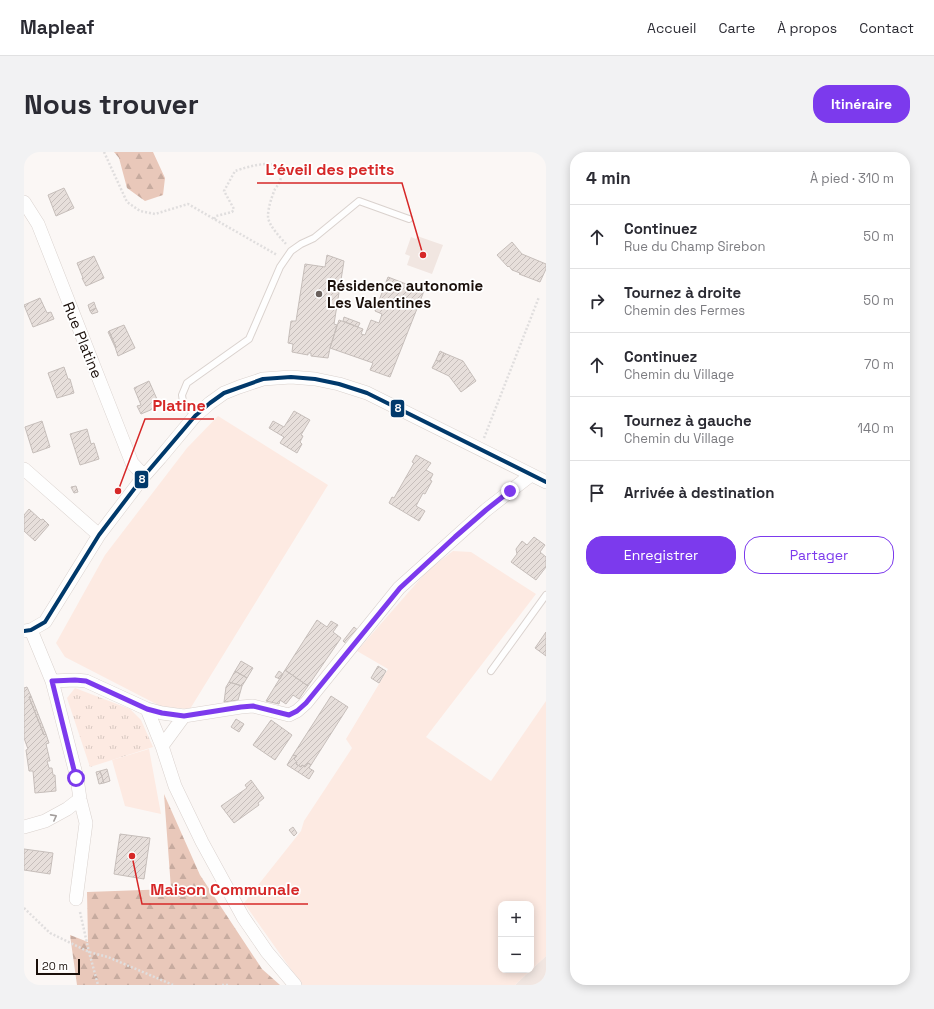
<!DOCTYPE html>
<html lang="fr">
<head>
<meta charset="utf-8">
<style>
	:root { --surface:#fff; --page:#f2f2f3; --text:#2b2b33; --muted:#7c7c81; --line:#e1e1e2; --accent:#7c3aed }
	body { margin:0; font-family:"Space Grotesk",sans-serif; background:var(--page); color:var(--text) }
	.controls { position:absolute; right:12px; bottom:12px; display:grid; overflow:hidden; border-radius:8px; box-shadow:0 2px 10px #0003 }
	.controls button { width:36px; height:36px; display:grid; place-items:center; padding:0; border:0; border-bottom:1px solid var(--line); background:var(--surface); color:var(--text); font:20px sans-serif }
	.scale { position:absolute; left:12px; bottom:10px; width:44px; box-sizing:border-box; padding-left:4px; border:2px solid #1a0f0a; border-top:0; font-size:11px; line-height:14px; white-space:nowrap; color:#1a0f0a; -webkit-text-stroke:3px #fff; paint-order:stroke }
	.stop { position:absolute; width:12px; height:12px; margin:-9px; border:3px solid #7c3aed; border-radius:50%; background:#fff }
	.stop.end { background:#7c3aed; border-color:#fff; box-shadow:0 1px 4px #0008 }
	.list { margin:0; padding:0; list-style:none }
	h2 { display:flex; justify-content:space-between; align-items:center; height:52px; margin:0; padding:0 16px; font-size:17px }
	h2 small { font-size:13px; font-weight:400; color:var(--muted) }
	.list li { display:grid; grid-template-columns:26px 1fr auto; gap:12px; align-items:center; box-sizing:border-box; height:64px; padding:0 16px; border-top:1px solid var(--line) }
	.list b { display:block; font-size:15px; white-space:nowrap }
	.list p { margin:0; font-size:13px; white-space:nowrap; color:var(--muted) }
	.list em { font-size:13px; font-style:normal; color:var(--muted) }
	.actions { display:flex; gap:8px; padding:12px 16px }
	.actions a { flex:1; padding:9px 0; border:1px solid var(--accent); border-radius:16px; text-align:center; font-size:14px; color:var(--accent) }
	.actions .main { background:var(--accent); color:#fff }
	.icon { flex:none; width:22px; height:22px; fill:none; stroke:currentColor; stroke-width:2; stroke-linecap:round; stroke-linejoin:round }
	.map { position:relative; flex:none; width:522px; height:833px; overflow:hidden; border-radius:16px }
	header { display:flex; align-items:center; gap:24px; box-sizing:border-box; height:56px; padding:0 20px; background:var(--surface); border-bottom:1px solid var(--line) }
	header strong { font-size:19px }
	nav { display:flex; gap:22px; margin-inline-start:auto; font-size:14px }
	.intro { display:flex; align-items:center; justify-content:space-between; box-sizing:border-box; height:96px; padding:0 24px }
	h1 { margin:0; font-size:28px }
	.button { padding:10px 18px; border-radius:16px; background:var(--accent); color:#fff; font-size:14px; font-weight:700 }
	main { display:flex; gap:24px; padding:0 24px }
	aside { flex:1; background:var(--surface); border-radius:16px; box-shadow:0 2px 10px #0003 }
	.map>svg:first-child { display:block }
	.built { fill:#f1e6e1 }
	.grass { fill:#fdeae2 }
	.forest { fill:url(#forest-firs) }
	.park { fill:url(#park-tufts) }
	.building { fill:url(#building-hatch); stroke:#c6beba }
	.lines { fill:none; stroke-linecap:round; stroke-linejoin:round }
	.service-casing { stroke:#dad2ce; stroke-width:8 }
	.minor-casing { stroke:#dad2ce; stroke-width:14 }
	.path { stroke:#e0dede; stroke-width:2.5; stroke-dasharray:2 2; stroke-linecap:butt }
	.service { stroke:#fefefe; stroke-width:6 }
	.minor { stroke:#fefefe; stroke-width:13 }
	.bus-1-casing { stroke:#fff; stroke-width:7 }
	.bus-1 { stroke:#00396b; stroke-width:4 }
	.oneway { stroke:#a39e9c }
	.route { stroke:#7c3aed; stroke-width:5 }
	.poi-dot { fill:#69605c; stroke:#fff; stroke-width:1.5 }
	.labels { text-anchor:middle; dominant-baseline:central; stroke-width:3.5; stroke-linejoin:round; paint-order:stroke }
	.poi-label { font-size:15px; font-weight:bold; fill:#1a0f0a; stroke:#fff; text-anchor:start }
	.street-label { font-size:15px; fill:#1a0f0a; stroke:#fff }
	.leader { fill:none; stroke:#d62828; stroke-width:1.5 }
	.callout-dot { fill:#d62828; stroke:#fff; stroke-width:1.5 }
	.callout-label { font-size:16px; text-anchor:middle; font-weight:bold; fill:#d62828; stroke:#fff; stroke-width:3.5; stroke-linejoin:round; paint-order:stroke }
	.line-badge { stroke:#fff; stroke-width:1.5 }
	.badge-label { font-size:11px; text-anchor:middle; font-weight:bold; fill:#fff }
</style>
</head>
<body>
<header>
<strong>Mapleaf</strong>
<nav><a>Accueil</a><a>Carte</a><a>À propos</a><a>Contact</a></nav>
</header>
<div class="intro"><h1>Nous trouver</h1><a class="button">Itinéraire</a></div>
<main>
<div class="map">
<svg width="522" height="833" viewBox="0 0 522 833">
	<defs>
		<pattern id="forest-firs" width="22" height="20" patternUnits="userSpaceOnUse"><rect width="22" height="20" fill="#e9c8ba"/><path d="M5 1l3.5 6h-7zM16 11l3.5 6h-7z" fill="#c7ab9f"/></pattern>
		<pattern id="park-tufts" width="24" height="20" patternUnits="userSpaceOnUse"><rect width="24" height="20" fill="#fdeae2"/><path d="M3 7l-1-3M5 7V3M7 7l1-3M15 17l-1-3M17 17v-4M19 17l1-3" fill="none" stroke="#d8c8c1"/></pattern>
		<pattern id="building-hatch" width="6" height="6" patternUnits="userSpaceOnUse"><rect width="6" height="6" fill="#e7dfdb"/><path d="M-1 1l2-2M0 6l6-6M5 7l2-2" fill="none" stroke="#c6bebb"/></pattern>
	</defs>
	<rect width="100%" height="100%" fill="#fbf7f5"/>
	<path class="built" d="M393,84L419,93L408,122L383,113L386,104L381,102L387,85L392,87Z
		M522,804V833H491L507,818Z"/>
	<path class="grass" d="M194,264L304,333L166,557L138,555L41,505L32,491L81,403L163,296Z
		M429,399L447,400L512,442L402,585L467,629L522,549V804L507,818V752H477V818H507L491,833H278L220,751L277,679L280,669L328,596L322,587L364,517L333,499L404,418Z
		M125,597L137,662L101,654L88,608Z"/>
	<path class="forest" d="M90,0H129L141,26L139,43L121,49L103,36L95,6Z
		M140,642L176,723L238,817L256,833H53L46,783L64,790L63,740L147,737Z"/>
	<path class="park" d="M51,536L106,557L117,568L129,595L66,615L43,546Z"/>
	<path class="building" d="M40,36L50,56L32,64L24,43Z
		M488,90L498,102L522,112V117L516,130L495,122L496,121L488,118L485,114L484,115L473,103Z
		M303,103L320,109L310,172L313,173L306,196L304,206L287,204V201H284V203L268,200L269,192L264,191L267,169H272L281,112L301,115Z
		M70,104L80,126L62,134L58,126H59L53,111Z
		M364,125L400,139L366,225L346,218L349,211L306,196L315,168L339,177L337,182L341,183L347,168L355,171L358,162L351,159Z
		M16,146L23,161L27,160L30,167L9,175L0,153Z
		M70,150L72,156L66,159L64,153Z
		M72,156L74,160L68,162L66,159Z
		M320,165L336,171L334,175L319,169Z
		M100,173L111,196L94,204L91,195H92L85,179Z
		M85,179L92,195H91L84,180Z
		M416,199L420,201L416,210L412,208Z
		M420,201L439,209L452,229L437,240L425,224L408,216L412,208L416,210Z
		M40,215L44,227H46L50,241L33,246L24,221Z
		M125,229L136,254L117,262L113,254L117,253L110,236Z
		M270,259L286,268L277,283L279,284L276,290L278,292L273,301L256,291L260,285L245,276L249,269L260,275Z
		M18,269L26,295L9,301L1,275Z
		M63,277L67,292L70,291L75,307L56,313L46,282Z
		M392,303L407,311L402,318L409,322L406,328L408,329L401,342L399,341L392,354L401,359L395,369L365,351L368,345L370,346L390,311L388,310Z
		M52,334L54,340L50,341L47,335Z
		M5,357L17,368L19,367L25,373L11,389L0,379V363Z
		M510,385L521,393L516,400L522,405V415L512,428L487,410L493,402L492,397L498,389L503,393Z
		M293,468L303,475L307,469L314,473L309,480L317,486L284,534L261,518Z
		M330,475L336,480L325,494L319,489Z
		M522,480V504L511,496Z
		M217,509L229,516L223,526L211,519Z
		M354,514L362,519L355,531L347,526Z
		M261,518L284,534L275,547L269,543L262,552L256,548L255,552L242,549Z
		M211,519L223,526L218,534L205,530Z
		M255,519L259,522L256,527L251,525Z
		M205,530L218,534L214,548L200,550L202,535Z
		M3,535L7,544L5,545L20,583L22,582L25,591L22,592L26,609H23L25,616H28L29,623H31L32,639L11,641L9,619H5L2,598L4,597L0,586V536Z
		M7,544L22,582L20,583L5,545Z
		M307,544L324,555L287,613L284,611L281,615L278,613L277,615L272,612L273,610L270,607L273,604L269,603Z
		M212,567L220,572L215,580L207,575Z
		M247,568L268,583L251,608L229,593Z
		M269,603L273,604L270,607L273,610L272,612L277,615L278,613L281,615L284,611L287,613L285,616L290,619L285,627L263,613Z
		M83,617L86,629L80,631L76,619Z
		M76,619L80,631L75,632L72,620Z
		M227,628L240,646L234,651L235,653L210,671L197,654L223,636L221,633Z
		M269,675L273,681L270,684L265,678Z
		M96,682L126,686L120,727L90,722Z
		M0,697L29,701L26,722L0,718Z"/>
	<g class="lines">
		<g class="service-casing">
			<path id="service" d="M171,264L159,250L158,243L163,231L225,187L256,115L267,99L277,92L290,86L335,49L385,67
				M467,519L522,443"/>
		</g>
		<g class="minor-casing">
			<path id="minor" d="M0,50L14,72L108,311L120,324
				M0,317L75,383
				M7,478L28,529L33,548L53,626L56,647L62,671L52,747
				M0,479L7,478L21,470L75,383L120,324L136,306L171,264L186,251L200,241L215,235L239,227L267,225L291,227L315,232L343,241L522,330
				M28,529L51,528L62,529L123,557L138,561L160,564L217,555L229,554L265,563L273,559L282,551L375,436L462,358L507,323
				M123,557L138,594L151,634L178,690L219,765L243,800L271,833
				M138,594L160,564
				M0,675L21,669L43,657L56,647"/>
		</g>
		<path class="path" d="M80,0L103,50L116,59L131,62L164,52L253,103
			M190,67L192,64L208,60L210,57L200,39L211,19C223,15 265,1 256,29C255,32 253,34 251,37C248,44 244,56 244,64C244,73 256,85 262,92
			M460,286L515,145
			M0,756L26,781L65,800L84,805L149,833
			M56,760L65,800L74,833
			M198,833H206"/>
		<use href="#service" class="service"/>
		<use href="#minor" class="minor"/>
		<g class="bus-1-casing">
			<path id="bus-1" d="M0,479L7,478L21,470L75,383L120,324L171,264L186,251L200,241L239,227L267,225L291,227L315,232L343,241L522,330"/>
		</g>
		<use href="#bus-1" class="bus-1"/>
	</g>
	<defs><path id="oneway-chevron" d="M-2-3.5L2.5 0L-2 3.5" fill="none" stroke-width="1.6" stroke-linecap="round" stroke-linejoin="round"/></defs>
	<use class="oneway" href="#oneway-chevron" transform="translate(30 665) rotate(-28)"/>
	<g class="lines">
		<path class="route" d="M52,626L28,529L51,528L62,529L123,557L138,561L160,564L217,555L229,554L265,563L273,559L282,551L376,436L431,385L462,358L486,339"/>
	</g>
	<circle class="poi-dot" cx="295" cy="142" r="4"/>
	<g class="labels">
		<g class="poi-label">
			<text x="303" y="133">Résidence autonomie<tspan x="303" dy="17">Les Valentines</tspan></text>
		</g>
		<g class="street-label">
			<text transform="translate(59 188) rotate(68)">Rue Platine</text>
		</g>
	</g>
	<path class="leader" d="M399 103L378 31H233M94 339L121 267H190M108 704L118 752H284"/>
	<g class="callout-dot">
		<circle cx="399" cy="103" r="4"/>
		<circle cx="94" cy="339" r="4"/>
		<circle cx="108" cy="704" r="4"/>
	</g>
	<g class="callout-label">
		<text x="306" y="23">L'éveil des petits</text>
		<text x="155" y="259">Platine</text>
		<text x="201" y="743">Maison Communale</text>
	</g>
	<g class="line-badge">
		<rect x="366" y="247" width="15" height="19" rx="4" fill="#00396b"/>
		<rect x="110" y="318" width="15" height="19" rx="4" fill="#00396b"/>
	</g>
	<g class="badge-label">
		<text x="374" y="260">8</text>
		<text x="118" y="331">8</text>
	</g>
</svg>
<div class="controls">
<button>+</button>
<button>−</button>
</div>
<div class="scale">20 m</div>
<div class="stop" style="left:52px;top:626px"></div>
<div class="stop end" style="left:486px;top:339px"></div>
</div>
<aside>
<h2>4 min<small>À pied · 310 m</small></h2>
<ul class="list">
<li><svg class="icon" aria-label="ahead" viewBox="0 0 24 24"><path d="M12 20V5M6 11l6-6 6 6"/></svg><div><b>Continuez</b><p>Rue du Champ Sirebon</p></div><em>50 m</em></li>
<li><svg class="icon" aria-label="right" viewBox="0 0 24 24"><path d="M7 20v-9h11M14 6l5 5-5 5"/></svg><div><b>Tournez à droite</b><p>Chemin des Fermes</p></div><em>50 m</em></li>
<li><svg class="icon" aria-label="ahead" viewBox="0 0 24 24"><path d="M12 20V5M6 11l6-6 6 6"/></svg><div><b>Continuez</b><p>Chemin du Village</p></div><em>70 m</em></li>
<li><svg class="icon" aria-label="left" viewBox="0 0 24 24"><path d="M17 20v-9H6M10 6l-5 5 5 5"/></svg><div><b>Tournez à gauche</b><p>Chemin du Village</p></div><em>140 m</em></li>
<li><svg class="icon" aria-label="arrive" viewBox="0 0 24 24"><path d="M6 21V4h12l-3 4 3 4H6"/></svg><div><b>Arrivée à destination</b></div></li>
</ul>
<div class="actions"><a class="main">Enregistrer</a><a>Partager</a></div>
</aside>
</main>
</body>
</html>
